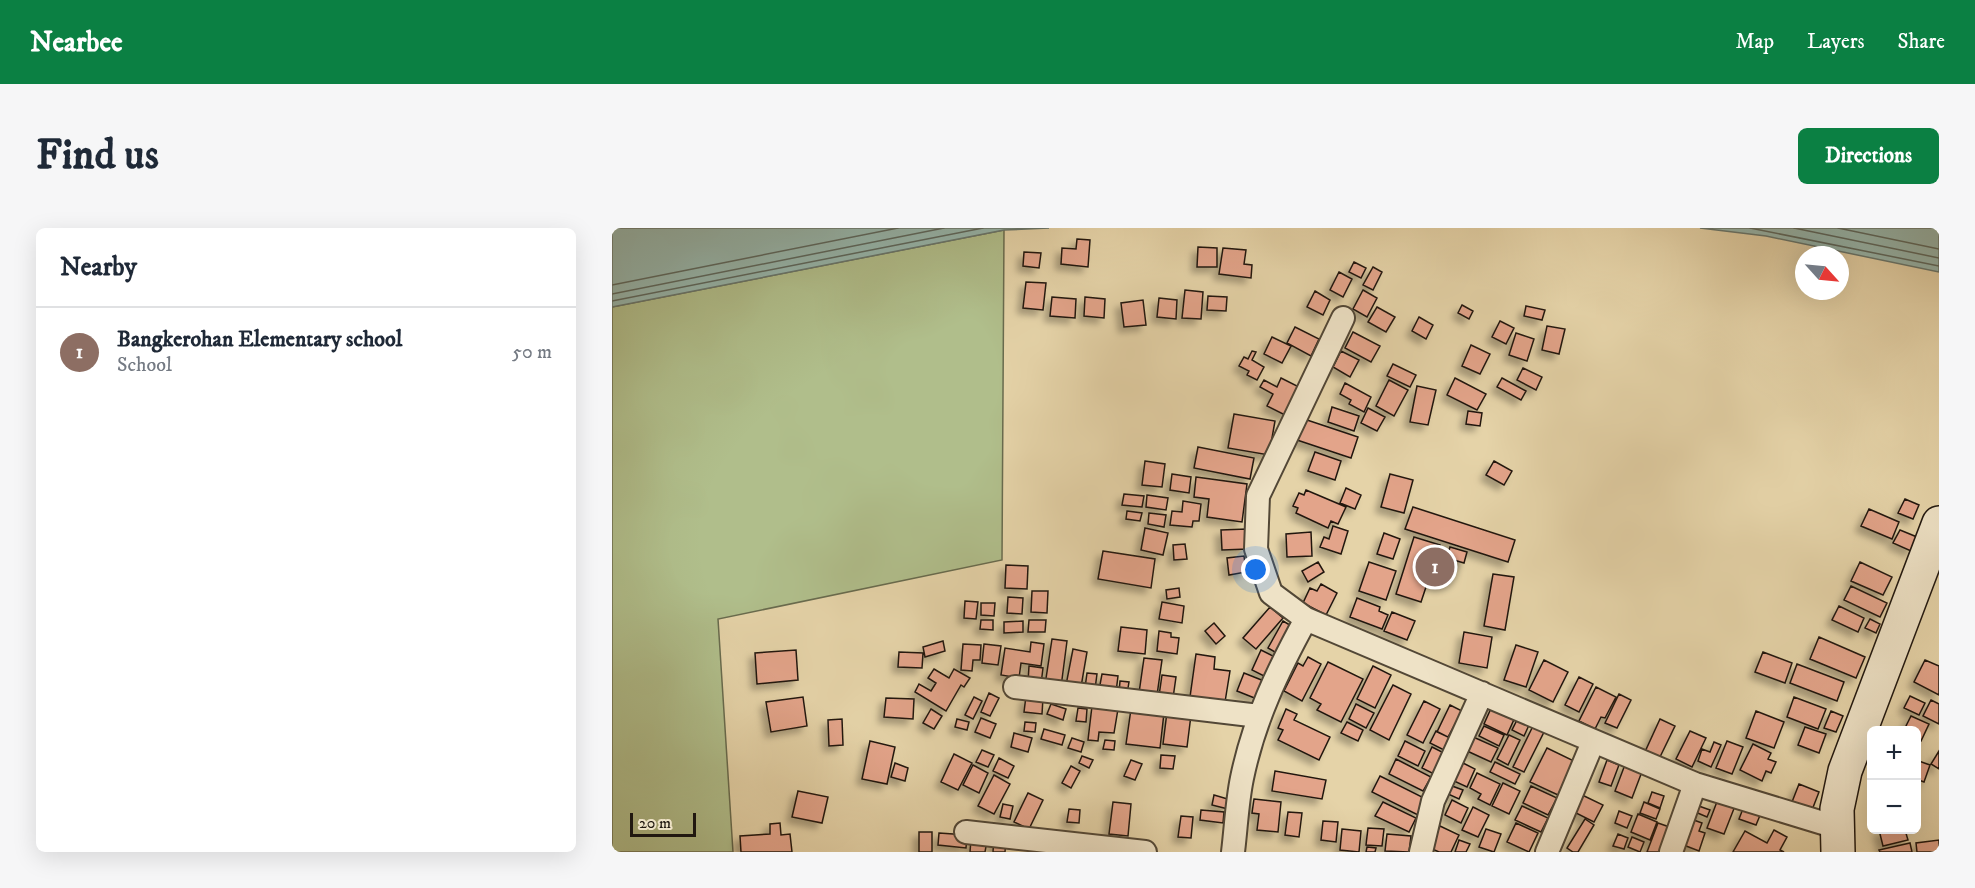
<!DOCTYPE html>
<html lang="en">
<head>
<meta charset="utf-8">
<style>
	:root { --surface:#fff; --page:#f6f6f7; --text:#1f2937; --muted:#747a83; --line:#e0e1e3; --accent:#0b8043 }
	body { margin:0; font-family:"IM FELL DW Pica",serif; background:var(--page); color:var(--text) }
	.controls { position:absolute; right:18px; bottom:18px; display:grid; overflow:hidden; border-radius:9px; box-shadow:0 6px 24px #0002 }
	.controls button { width:54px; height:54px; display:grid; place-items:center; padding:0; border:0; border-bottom:2px solid var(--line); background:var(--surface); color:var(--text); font:30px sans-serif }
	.compass { position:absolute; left:1183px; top:18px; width:54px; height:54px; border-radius:50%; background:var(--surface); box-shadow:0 6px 24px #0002; rotate:117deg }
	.scale { position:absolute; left:18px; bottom:15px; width:66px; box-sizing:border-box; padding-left:6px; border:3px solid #211810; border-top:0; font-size:16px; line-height:21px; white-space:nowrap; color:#211810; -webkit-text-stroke:4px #eee2c6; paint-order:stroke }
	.you { position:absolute; left:644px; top:342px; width:21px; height:21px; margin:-15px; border:4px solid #fff; border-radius:50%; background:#1a73e8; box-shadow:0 0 0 9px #1a73e833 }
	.badge { display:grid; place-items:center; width:39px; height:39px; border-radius:50%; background:var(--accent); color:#fff; font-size:20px; font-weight:700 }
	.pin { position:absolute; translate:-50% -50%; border:3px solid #fff; box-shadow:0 2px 6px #0006 }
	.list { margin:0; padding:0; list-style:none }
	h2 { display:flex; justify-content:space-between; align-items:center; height:78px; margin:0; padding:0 24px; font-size:26px }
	h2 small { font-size:20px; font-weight:400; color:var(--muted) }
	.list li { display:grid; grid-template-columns:39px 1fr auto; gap:18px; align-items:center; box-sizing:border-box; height:90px; padding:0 24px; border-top:2px solid var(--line) }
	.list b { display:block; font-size:22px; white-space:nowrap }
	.list p { margin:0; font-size:20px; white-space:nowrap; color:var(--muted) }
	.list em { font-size:20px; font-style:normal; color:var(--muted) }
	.map { position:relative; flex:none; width:1327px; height:624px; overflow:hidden; border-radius:9px }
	header { display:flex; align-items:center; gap:36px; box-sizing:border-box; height:84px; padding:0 30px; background:var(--accent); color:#fff }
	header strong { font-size:28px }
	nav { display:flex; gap:33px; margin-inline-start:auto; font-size:21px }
	.intro { display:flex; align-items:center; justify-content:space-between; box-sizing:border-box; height:144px; padding:0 36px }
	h1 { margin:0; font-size:42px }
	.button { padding:15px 27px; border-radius:9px; background:var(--accent); color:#fff; font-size:21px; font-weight:700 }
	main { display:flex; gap:36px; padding:0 36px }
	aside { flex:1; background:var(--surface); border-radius:9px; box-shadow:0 6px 24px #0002 }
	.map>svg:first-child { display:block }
	.green { fill:#b0be8b; stroke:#686b4e; stroke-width:1.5 }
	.water { fill:#96b7ae; stroke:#67776f; stroke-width:1.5 }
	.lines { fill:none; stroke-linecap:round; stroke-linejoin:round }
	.shore { stroke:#5c685f; stroke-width:1.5 }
	.building { fill:#e3a48a; stroke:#211810; stroke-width:1.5; filter:url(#shadow) }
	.minor-casing { stroke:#524736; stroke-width:26 }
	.secondary-casing { stroke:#211810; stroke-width:36 }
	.minor { stroke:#eee2c6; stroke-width:22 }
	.secondary { stroke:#eee2c6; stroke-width:33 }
</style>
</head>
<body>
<header>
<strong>Nearbee</strong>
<nav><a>Map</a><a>Layers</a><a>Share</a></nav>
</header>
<div class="intro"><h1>Find us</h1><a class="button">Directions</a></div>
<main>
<aside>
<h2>Nearby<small></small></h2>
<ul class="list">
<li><span class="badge" style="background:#8d6e63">1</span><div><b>Bangkerohan Elementary school</b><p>School</p></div><em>50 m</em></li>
</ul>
</aside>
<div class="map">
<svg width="1327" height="624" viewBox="0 0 1327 624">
	<defs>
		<filter id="shadow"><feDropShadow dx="-5.5" dy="5.5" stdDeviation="3" flood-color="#0004"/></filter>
	</defs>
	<rect width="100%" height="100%" fill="#e5d3a8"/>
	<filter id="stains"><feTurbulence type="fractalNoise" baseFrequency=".00333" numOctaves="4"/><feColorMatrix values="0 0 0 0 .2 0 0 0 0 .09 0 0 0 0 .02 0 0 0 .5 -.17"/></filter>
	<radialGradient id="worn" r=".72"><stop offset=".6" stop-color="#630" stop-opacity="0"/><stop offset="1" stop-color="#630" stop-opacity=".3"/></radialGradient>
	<path class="green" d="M392,2L390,332L106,391L121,624H0V79Z"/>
	<path class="water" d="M0,0H437L392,2L0,79Z
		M1088,0H1327V44L1154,8Z"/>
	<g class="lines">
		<path class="shore" d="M1138,0L1327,38
			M1182,0L1327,30
			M1226,0L1327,21
			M0,57L286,0
			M0,66L332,0
			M0,73L371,0"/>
	</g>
	<path class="building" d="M465,11L478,12L476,39L449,36L450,20L464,21Z
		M586,19L605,20V39H585Z
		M611,20L634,22L632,36L640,37L639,50L607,46Z
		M412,24L429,25L427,40L411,38Z
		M742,34L754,40L749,50L737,44Z
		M761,39L770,44L761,62L751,57Z
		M727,44L740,51L731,69L718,62Z
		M414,54L434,55L431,82L411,80Z
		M573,62L591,64L589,91L570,90Z
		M751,62L765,70L755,89L741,81Z
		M703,63L718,72L711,87L695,79Z
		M596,68L615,69L614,83L595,82Z
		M440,69L464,71L463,90L438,88Z
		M473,69L493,71L492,90L472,88Z
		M547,70L565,72L564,91L545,89Z
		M531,72L534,97L512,99L509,75Z
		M850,77L861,83L857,91L846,85Z
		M914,78L933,82L930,92L912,88Z
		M765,79L783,89L774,104L756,94Z
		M807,89L821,97L814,111L800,103Z
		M888,93L902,100L894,116L880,109Z
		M935,98L953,101L947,126L930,122Z
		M683,99L707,111L699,128L675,115Z
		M741,104L768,118L759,134L733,120Z
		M904,105L922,111L915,133L897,127Z
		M660,109L679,118L670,135L652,126Z
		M859,117L878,126L868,146L850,138Z
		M640,123L644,124L640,132L652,139L645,152L635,147L637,143L627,138L632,129L636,131Z
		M729,123L747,132L738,149L721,139Z
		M781,136L804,147L798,159L775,148Z
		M911,140L930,149L924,162L905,152Z
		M669,150L689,160L675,188L655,178L661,166L648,159L652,152L665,159Z
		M843,150L874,166L865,182L835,167Z
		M890,150L914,163L909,172L885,159Z
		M777,152L796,162L782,188L764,178Z
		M733,155L759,169L752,184L737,176L739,172L728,166Z
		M805,158L824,162L816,197L798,194Z
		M720,179L747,188L742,203L716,194Z
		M756,180L773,189L765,203L749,195Z
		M856,183L870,185L868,198L854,196Z
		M622,186L663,193L657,227L616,220Z
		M692,191L746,209L739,230L685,212Z
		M586,219L642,230L638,251L582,240Z
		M703,224L729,233L723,252L696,243Z
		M533,233L553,236L550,259L530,257Z
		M882,233L900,243L892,257L874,247Z
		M560,246L579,249L577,265L558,262Z
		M778,246L801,252L792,285L769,279Z
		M584,249L635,256L630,294L595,289L597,271L582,269Z
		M734,260L749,267L743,281L728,275Z
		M694,262L734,279L726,296L719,293L716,300L684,285L686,280L681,278L687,265L692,267Z
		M512,266L532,268L530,279L510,277Z
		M535,267L556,270L554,282L534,279Z
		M1293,271L1307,277L1301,291L1286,285Z
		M571,273L589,276L587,293H581L580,299L558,297L560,283L570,284Z
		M801,279L903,312L896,334L793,301Z
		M1257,281L1287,294L1280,311L1249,298Z
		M515,283L530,285L528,293L514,291Z
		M537,285L554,287L552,299L536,296Z
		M721,298L736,303L729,326L708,319L712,309L717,311Z
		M533,300L556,305L551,327L529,322Z
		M635,301L636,321L610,322L609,302Z
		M1288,302L1305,309L1299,323L1281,315Z
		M699,304L700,328L675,329L674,306Z
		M772,305L788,311L781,331L765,326Z
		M802,309L828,317L809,374L784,366Z
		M573,316L575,331L562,332L561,317Z
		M838,319L855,324L852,335L835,330Z
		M491,323L543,331L539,360L486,351Z
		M632,328L634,344L617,347L615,330Z
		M706,334L712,344L696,354L690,343Z
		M757,334L784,343L774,372L747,363Z
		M1248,334L1280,349L1271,367L1239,353Z
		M394,337L416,338L415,361L393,360Z
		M881,346L902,349L893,402L872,398Z
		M709,356L725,365L714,387L691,375L698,360L705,363Z
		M1239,358L1275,375L1268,389L1232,372Z
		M567,360L568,369L555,371L554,362Z
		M420,363H436L435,385L419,384Z
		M396,369L411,370L410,386L395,385Z
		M745,370L768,379L767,383L776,387L770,401L738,389Z
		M353,373L366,374L364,391L352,390Z
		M550,374L572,378L570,395L547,391Z
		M369,375H383L382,388L369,387Z
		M1227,378L1252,390L1246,404L1220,392Z
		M658,379L671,390L644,421L631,410Z
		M780,384L803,393L795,412L772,403Z
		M1258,391L1268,396L1264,405L1253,400Z
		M369,392H381V402L368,401Z
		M417,392H434L433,404H416Z
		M411,393V404L392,405V394Z
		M671,393L683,400L668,427L656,420Z
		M602,395L613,408L604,416L593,403Z
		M509,399L535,402L533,426L506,423Z
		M547,403L559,405V409L567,410L565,426L545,423Z
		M852,404L880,409L875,440L847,435Z
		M1207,409L1253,429L1244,450L1198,431Z
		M440,411L455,413L449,459L433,457Z
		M331,413L333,423L313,429L311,419Z
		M419,414L432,416L429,438L409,435L407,450L389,447L393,420L418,424Z
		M351,416L369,417L368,432H361L360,443L349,442Z
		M372,416L389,418L386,437L370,435Z
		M904,417L926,424L914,459L892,452Z
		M461,421L475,424L469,459L454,457Z
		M184,422L186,452L145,456L143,425Z
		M649,422L665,430L656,450L640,442Z
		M287,424L311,425L310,440L286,439Z
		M1151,424L1180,435L1173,455L1143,444Z
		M584,426L603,429L602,441L618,443L613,474L578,469Z
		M696,429L709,436L690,473L672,463L686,435L691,438Z
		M532,430L550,432L545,467L527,465Z
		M932,432L956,444L941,474L917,462Z
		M1313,432L1327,438V467L1302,454Z
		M716,434L751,451L729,494L705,482L709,476L698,470Z
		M1185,436L1232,454L1225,473L1178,455Z
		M417,438L431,440L429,456L416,454Z
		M761,438L779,447L763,480L745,471Z
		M322,441L337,450L342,441L358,450L352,459L349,457L334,483L303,464L307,456L319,463L324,455L316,450Z
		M475,445L485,446L483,461L473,460Z
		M632,445L652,453L645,471L625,463Z
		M490,446L506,448L504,464L487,462Z
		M550,447L564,449L561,470L547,468Z
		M967,449L981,456L967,484L953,477Z
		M508,453L517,454L515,466L507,465Z
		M781,457L799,466L777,512L758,502Z
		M984,459L1004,469L993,490L989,489L983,501L967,493Z
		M377,465L387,470L378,488L369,484Z
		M1007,466L1019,472L1005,500L993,495Z
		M414,468L431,470L430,486L412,484Z
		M1298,468L1313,475L1307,487L1292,480Z
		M191,469L195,498L159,504L154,474Z
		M362,469L370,473L361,491L353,487Z
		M1182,469L1214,481L1206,501L1175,489Z
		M274,470L302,471L301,491L272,489Z
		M1319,472L1327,476V496L1311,488Z
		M812,473L828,481L811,515L795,507Z
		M439,476L454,481L451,492L435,486Z
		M744,476L762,485L754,500L737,491Z
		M881,476L904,487L895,507L872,496Z
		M838,477L850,483L836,509L825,504Z
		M480,478L506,481L502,505L487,504L486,513L476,512Z
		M466,480L475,481L474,494L464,493Z
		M319,481L330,488L322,501L311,495Z
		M519,481L552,485L548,520L514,516Z
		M674,481L685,486L682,492L718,509L707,532L666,512L671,502L666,500Z
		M1144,483L1172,494L1162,520L1134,510Z
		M1219,483L1231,488L1224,504L1212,500Z
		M555,484L579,487L575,519L551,516Z
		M1299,488L1317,496L1309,513L1304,511V502H1292Z
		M369,490L384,496L378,510L363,504Z
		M906,490L918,495L912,508L900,502Z
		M230,491L231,517L217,518L216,492Z
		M345,491L357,494L355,502L343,499Z
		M1048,491L1063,498L1046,533L1032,526Z
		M413,494L424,495L423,504L412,503Z
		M735,494L751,502L746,513L729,505Z
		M872,498L892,507L887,518L867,508Z
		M921,498L932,504L912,544L901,539Z
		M1193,499L1214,506L1207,525L1186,517Z
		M432,501L453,507L450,517L429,511Z
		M824,503L838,510L832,522L818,515Z
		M1078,503L1094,510L1080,539L1064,531Z
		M402,505L420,510L416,524L399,519Z
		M897,507L908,512L896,537L885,531Z
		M859,508L886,520L879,534L853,522Z
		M460,510L472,514L469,524L456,520Z
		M493,512L503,513L502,522L491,521Z
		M258,513L283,519L275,556L250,551Z
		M793,513L813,523L806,538L786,528Z
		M1115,513L1131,519L1120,546L1104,540Z
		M1102,514L1109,517L1099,539L1086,533L1090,521L1098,524Z
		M1141,516L1159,525L1156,531L1164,534L1159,545L1154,543L1150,553L1128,542Z
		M820,519L832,525L822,546L810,540Z
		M935,520L962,533L946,567L918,554Z
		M370,522L382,527L376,539L364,534Z
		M1327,523V541L1319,536Z
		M342,526L360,535L346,562L329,554Z
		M549,527L563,528L561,541L548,540Z
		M470,528L481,532L477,540L467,535Z
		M387,530L402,538L396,550L381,543Z
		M784,531L819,549L811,563L777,546Z
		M519,532L530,536L523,552L512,548Z
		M995,532L1007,537L999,558L987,554Z
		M1304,532L1318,537L1312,554L1304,551Z
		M883,534L908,546L903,556L878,544Z
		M1014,534L1031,541L1020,570L1003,563Z
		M283,535L296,540L293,553L279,549Z
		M851,535L863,541L855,559L842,553Z
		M361,537L376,545L367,565L351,557Z
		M459,538L468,543L459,560L450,555Z
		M663,543L714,552L710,571L660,563Z
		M865,545L888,556L878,577L866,571L869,566L858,560Z
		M382,547L398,556L382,586L366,578Z
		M768,548L814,571L806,587L760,564Z
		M891,555L908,563L897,586L880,578Z
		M1187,556L1207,564L1200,582L1180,574Z
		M840,558L851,562L847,571L836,566Z
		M919,558L945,570L936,587L911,575Z
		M186,563L216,569L210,595L180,589Z
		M1040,564L1052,568L1048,580L1036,575Z
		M416,565L431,572L417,601L402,594Z
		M966,565L991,577L982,594L958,582Z
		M602,567L619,572L616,581L600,577Z
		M642,571L669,574L666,604L645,602L647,586L640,585Z
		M1106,571L1123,578L1112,606L1095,600Z
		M840,572L856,580L849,595L833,587Z
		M501,574L519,576L516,608L497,606Z
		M771,574L804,590L797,604L763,588Z
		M1032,574L1048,581L1044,591L1028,585Z
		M391,576L401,578L398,591L388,589Z
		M1084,577L1098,582L1095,589L1081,583Z
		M910,578L936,590L929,604L903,592Z
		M1132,578L1149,585L1144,597L1127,591Z
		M861,579L877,587L866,609L850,602Z
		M457,581L468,582L467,595L455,594Z
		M589,582L612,584L611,595L588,592Z
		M1007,583L1020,588L1015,600L1003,595Z
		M676,584L690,585L687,609L673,607Z
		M1026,586L1045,594L1038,612L1019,604Z
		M569,588L581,589L579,610L566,609Z
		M973,591L982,597L966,624H961L955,620Z
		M1079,591L1090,595L1087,603L1093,605L1087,623L1069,616Z
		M711,593L726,594L724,614L709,612Z
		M168,595L169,607L178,606L180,624H129L128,608L158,606V596Z
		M904,595L926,605L917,624L895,614Z
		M1046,595L1063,601L1047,624H1035Z
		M828,598L847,607L839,624H827L818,620Z
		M756,600L772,601L770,618L754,617Z
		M730,601L749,603L747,624L728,622Z
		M874,601L889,606L882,624L867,619Z
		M1162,602L1175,609L1168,622L1172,624H1121L1133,603L1155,615Z
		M1267,602H1293L1296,612L1271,618Z
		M307,604H320V624H307Z
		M327,605L355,607L354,620L326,617Z
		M775,606L799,608L797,624L773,623Z
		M1006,606L1016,610L1012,621L1001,618Z
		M1020,609L1032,614L1028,624L1016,619Z
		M382,610L394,611L393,624H381Z
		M359,611L375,613L373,624H358Z
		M847,612L858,616L854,624H843Z
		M1327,612V624H1305L1304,615Z
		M1298,615L1300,624H1268L1267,622Z
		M755,619L764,620L763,624H754Z"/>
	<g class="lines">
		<g class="minor-casing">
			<path id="minor" d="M731,90L646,268L644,321L659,365L694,391L1083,556L1224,599
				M403,459L647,488
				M354,604L533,624
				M621,624C624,600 625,574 630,550C642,492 666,442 694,391
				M809,624L821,573L870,465
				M935,624L981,514
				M1059,624L1083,556"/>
		</g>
		<g class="secondary-casing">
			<path id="secondary" d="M1226,624L1225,581L1233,543L1327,295"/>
		</g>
		<use href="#minor" class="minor"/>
		<use href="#secondary" class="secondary"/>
	</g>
	<rect width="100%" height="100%" filter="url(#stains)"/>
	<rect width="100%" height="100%" fill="url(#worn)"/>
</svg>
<div class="controls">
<button>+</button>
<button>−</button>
</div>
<svg class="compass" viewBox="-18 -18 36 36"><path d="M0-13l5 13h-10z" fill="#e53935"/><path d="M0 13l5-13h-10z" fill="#747a83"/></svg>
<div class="scale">20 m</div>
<div class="you"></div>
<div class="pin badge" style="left:823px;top:339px;background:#8d6e63">1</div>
</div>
</main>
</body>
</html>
